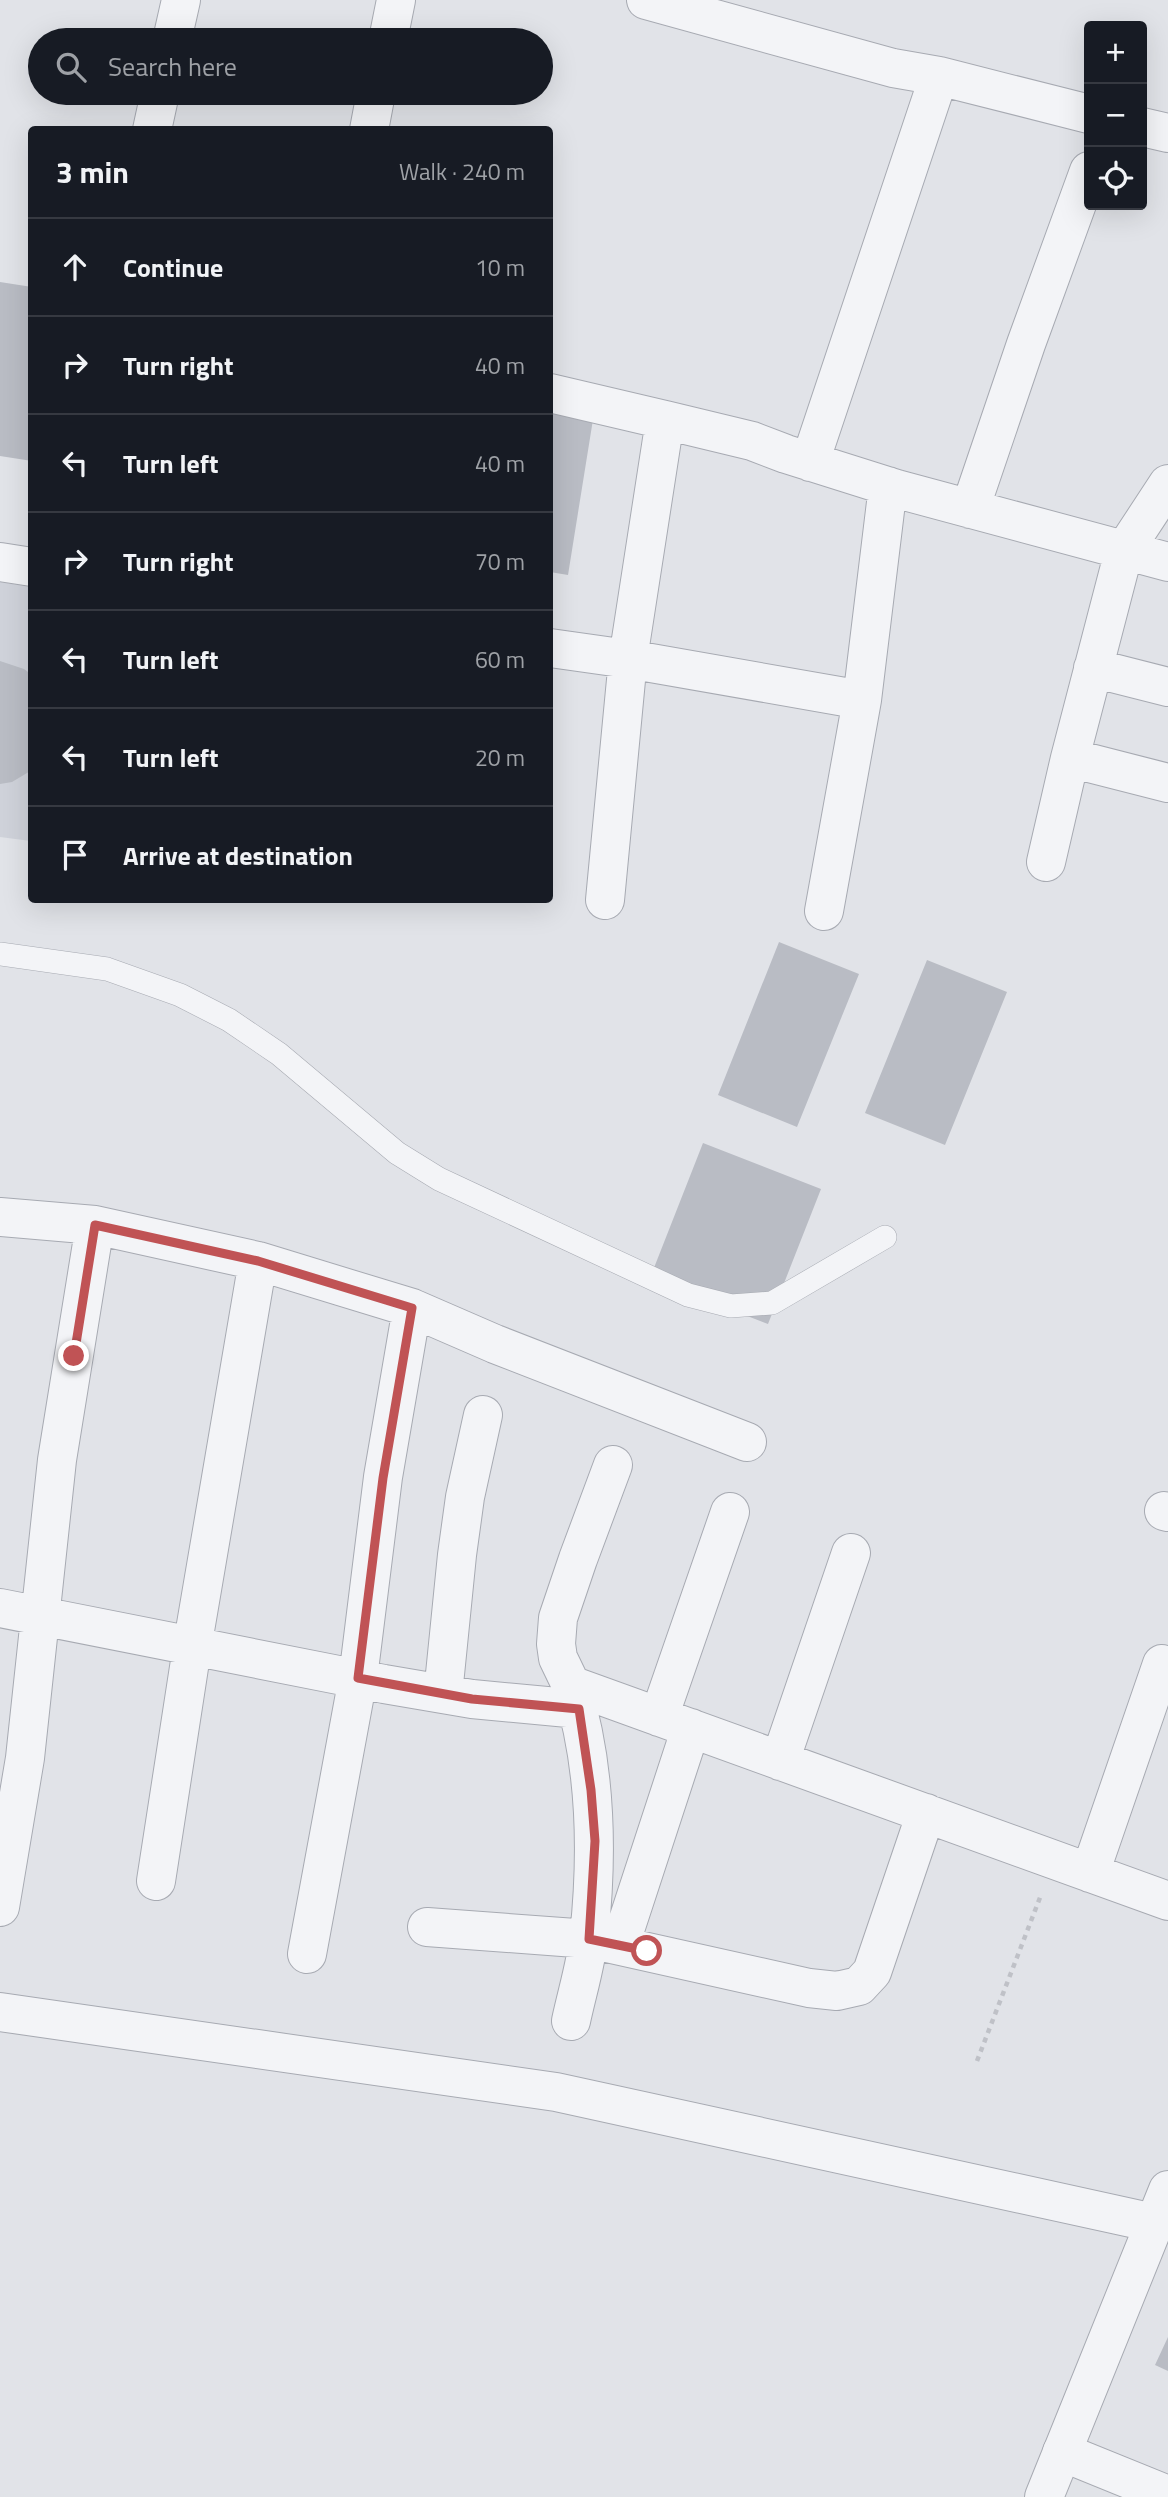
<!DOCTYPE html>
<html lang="en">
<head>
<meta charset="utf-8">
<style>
	:root { --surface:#171b24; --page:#20242c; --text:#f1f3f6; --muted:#9ea1a6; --line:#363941 }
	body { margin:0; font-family:"Titillium Web",sans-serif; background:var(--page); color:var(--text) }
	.controls { position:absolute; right:21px; top:21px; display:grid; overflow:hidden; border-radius:7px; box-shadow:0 7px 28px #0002 }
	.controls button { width:63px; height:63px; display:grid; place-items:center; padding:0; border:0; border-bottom:2px solid var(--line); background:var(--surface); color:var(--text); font:35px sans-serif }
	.stop { position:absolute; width:21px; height:21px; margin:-16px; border:5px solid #c05355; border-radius:50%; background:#fff }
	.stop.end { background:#c05355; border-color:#fff; box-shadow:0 2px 7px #0008 }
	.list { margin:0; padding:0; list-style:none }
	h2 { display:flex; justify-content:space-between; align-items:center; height:91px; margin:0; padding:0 28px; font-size:30px }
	h2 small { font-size:23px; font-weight:400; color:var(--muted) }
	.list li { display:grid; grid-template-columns:46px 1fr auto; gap:21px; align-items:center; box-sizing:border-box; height:98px; padding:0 28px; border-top:2px solid var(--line) }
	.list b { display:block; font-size:26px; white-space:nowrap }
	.list em { font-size:23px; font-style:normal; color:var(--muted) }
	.icon { flex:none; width:38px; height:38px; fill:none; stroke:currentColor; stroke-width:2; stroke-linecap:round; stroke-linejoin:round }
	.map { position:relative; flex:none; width:1168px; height:2497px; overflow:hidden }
	.search { position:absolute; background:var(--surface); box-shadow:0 7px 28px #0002; left:28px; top:28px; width:525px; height:77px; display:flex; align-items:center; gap:18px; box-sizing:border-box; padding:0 24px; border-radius:38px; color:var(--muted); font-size:26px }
	.panel { position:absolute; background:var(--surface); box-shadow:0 7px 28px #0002; left:28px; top:126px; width:525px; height:777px; border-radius:7px }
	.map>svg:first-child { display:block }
	.built { fill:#cfd2da }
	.building { fill:#b9bcc4 }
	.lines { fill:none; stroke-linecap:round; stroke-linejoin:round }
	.service-casing { stroke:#a7aab2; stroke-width:24 }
	.minor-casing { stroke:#a7aab2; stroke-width:40 }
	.tertiary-casing { stroke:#a7aab2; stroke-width:40 }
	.path { stroke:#bfc1c7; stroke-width:4.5; stroke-dasharray:5 5; stroke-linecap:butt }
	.service { stroke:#f3f4f7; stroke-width:23 }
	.minor { stroke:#f3f4f7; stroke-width:38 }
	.tertiary { stroke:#f3f4f7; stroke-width:38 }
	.route { stroke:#c05355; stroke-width:9 }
</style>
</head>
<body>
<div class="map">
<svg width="1168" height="2497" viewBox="0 0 1168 2497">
	<rect width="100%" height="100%" fill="#e1e3e8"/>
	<path class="built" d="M0,582L31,587V841L0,837Z"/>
	<path class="building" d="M0,282L32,287V461L0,456Z
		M550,399L595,407L568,575L550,572Z
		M0,661L24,669L32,675V770L12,782L0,784Z
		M779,942L859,974L797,1127L718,1095Z
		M927,960L1007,992L945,1145L865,1113Z
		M703,1143L821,1189L768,1324L650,1278Z
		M1168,2337V2371L1155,2365Z"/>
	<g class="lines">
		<g class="service-casing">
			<path id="service" d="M0,954L107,969L180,995L229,1020L279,1054L397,1153L439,1179L688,1295L731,1306L772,1303L885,1237"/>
		</g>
		<g class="minor-casing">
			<path id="minor" d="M646,0L893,68L939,76L1089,114
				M172,40L181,0
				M388,40L396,0
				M1142,127L1168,133
				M152,130L160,93
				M369,130L376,93
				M550,393L665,420
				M810,462L939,76
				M970,509L1026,344L1089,171
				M0,562L32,567
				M550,648L628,659L862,700
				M1093,668L1168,687
				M1070,758L1168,783
				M1046,862L1070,758L1124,551L1168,484
				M605,900L628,659L665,420L752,441L786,454L897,489L1168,562
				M824,911L862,700L888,486
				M0,1217L95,1225L258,1261L412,1308L495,1344L747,1442
				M1164,1511L1168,1512
				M0,1608L384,1684L472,1699L579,1709
				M571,1685L558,1658L556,1644L558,1618L578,1559L613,1465
				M443,1694L457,1555L465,1497L483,1415
				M659,1717L730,1512
				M780,1761L851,1553
				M1090,1873L1162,1664
				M156,1881L192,1648L258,1261
				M0,1907L25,1758L57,1460L95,1225
				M427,1927L589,1939L809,1988L837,1991L859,1986L872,1972L926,1813
				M620,1945L691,1728
				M307,1954L358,1678L383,1477L412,1308
				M0,2012L556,2092L1154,2223
				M571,2021C577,1993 586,1964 589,1936C598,1853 596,1765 571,1685L1168,1901
				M1062,2452L1168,2495"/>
		</g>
		<g class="tertiary-casing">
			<path id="tertiary" d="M1044,2497L1168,2190"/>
		</g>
		<path class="path" d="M977,2061L1041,1895"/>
		<use href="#service" class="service"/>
		<use href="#minor" class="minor"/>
		<use href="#tertiary" class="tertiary"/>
	</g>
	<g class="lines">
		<path class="route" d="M74,1356L95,1225L258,1261L412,1308L383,1478L358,1678L472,1699L579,1709L591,1790L595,1841L589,1939L647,1951"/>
	</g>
</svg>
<div class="controls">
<button>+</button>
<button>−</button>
<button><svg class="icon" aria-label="locate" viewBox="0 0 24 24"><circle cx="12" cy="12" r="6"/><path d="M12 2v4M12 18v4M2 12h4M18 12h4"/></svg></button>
</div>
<div class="stop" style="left:647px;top:1951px"></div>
<div class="stop end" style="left:74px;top:1356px"></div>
<div class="search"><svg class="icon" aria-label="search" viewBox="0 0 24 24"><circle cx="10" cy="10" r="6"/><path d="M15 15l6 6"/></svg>Search here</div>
<section class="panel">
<h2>3 min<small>Walk · 240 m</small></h2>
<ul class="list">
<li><svg class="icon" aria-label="ahead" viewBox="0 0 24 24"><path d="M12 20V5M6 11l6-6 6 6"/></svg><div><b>Continue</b></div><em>10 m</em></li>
<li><svg class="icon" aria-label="right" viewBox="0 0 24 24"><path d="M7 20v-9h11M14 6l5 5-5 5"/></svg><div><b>Turn right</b></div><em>40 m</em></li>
<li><svg class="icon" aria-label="left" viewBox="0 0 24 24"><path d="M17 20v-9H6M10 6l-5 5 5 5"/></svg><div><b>Turn left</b></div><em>40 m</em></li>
<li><svg class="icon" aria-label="right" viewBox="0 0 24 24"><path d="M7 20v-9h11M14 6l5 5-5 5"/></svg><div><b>Turn right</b></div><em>70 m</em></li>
<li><svg class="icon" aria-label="left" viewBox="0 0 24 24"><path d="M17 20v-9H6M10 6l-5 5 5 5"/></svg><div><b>Turn left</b></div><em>60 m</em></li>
<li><svg class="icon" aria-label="left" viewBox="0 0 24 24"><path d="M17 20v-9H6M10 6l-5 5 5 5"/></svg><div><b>Turn left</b></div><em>20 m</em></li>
<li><svg class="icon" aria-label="arrive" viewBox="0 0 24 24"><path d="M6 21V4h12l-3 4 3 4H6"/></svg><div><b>Arrive at destination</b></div></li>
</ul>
</section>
</div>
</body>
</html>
